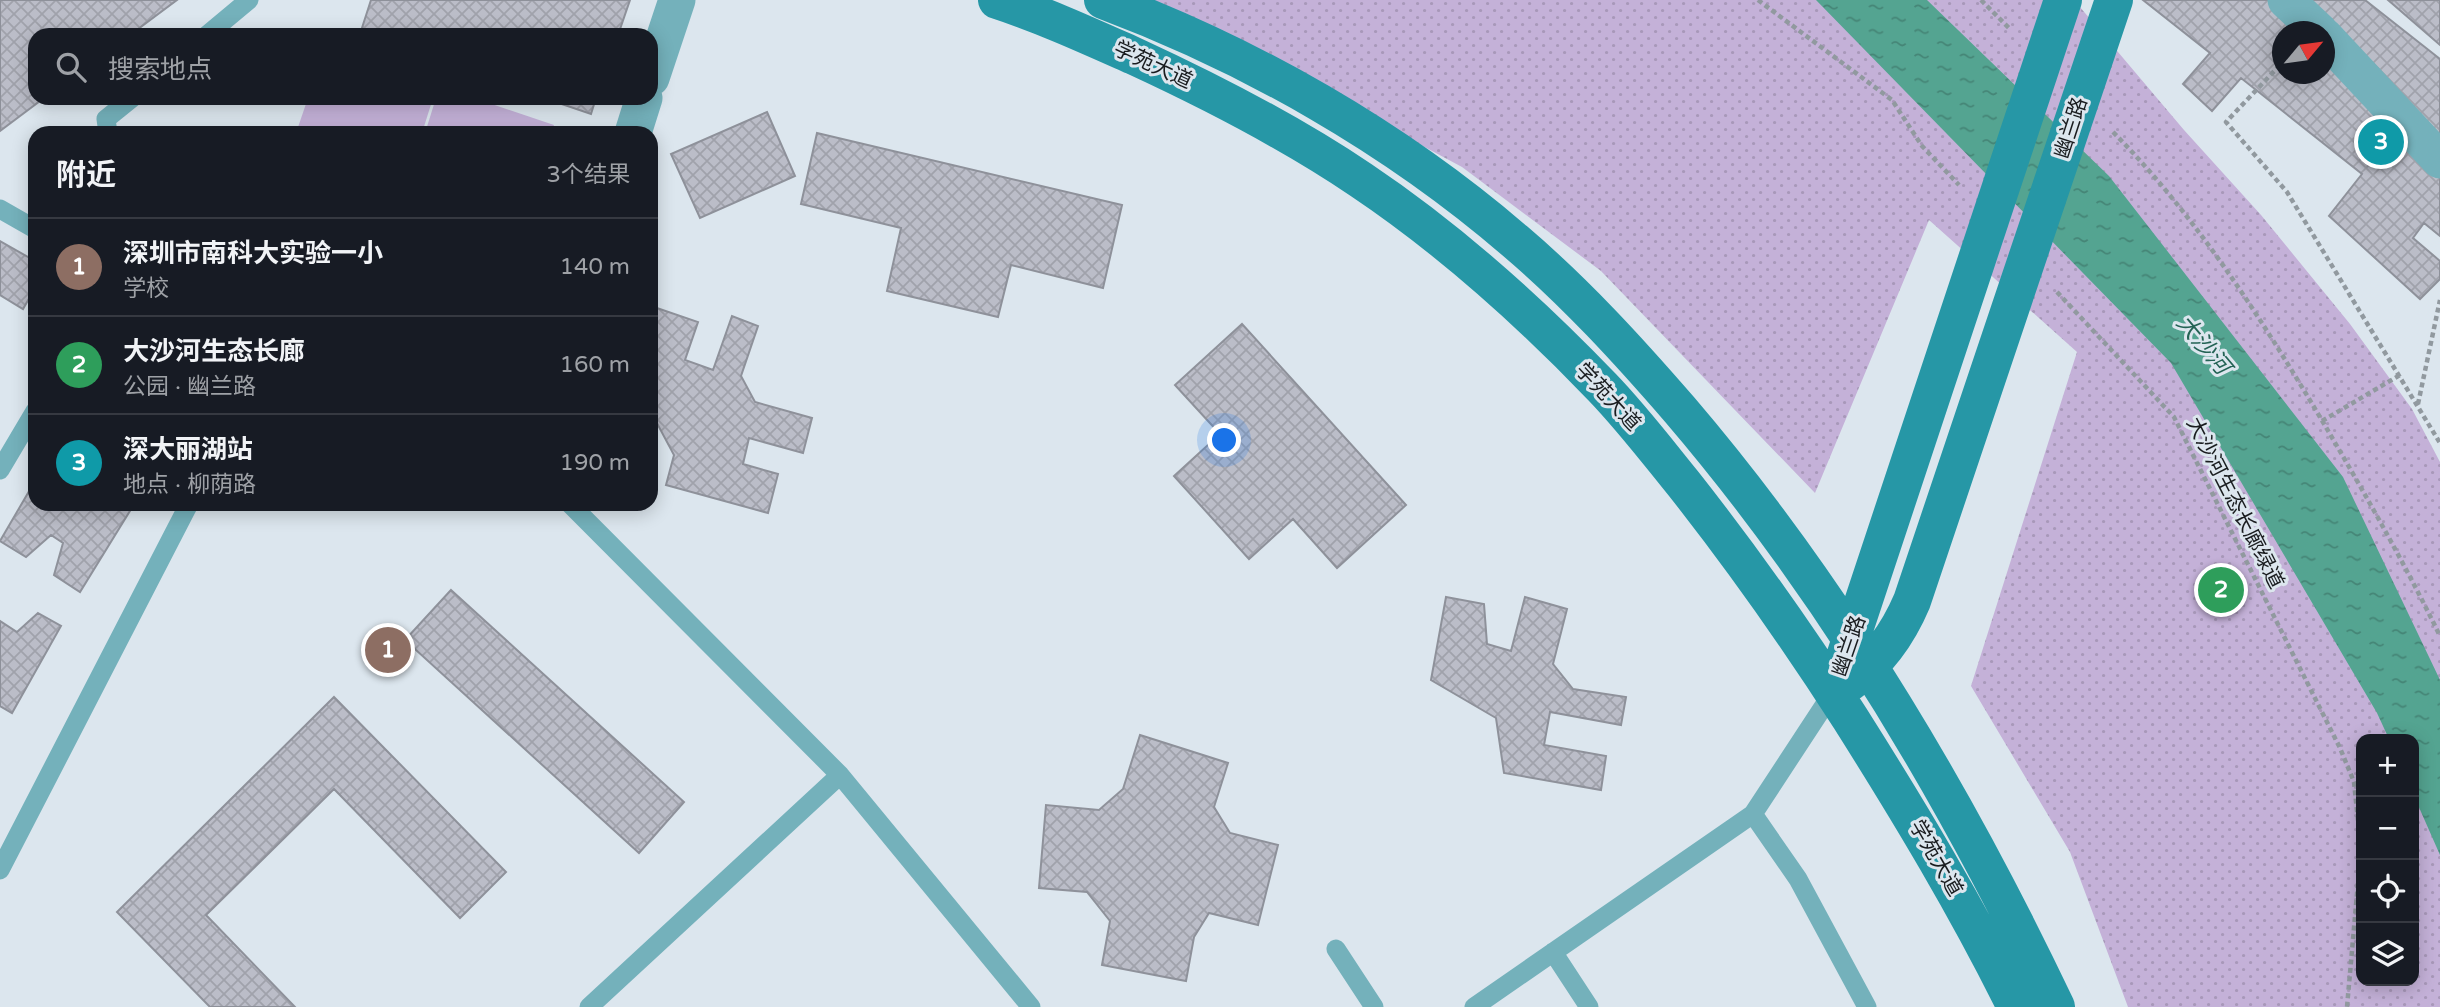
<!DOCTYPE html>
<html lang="zh">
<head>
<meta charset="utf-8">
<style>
	:root { --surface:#171b24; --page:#20242c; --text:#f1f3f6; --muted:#9ea1a6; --line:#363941; --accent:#ea580c }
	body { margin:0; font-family:"Varela Round","Noto Sans SC",sans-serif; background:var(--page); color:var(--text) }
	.controls { position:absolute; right:21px; bottom:21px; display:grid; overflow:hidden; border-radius:14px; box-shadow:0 4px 18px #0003 }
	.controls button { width:63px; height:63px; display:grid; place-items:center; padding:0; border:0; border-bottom:2px solid var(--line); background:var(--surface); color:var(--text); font:35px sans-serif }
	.compass { position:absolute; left:2272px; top:21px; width:63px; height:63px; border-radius:50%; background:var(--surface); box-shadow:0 4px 18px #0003; rotate:61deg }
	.you { position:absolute; left:1225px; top:441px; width:24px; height:24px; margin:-18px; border:5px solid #fff; border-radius:50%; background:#1a73e8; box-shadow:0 0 0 10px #1a73e833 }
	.badge { display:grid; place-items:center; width:46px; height:46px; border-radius:50%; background:var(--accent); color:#fff; font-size:23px; font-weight:700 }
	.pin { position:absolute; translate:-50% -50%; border:4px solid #fff; box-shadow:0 2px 7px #0006 }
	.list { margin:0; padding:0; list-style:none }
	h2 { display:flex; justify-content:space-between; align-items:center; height:91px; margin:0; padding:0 28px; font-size:30px }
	h2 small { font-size:23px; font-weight:400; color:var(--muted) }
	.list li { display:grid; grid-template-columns:46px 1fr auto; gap:21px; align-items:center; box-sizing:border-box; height:98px; padding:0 28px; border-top:2px solid var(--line) }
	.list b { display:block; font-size:26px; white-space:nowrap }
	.list p { margin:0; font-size:23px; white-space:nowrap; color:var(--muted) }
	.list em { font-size:23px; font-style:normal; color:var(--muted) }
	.icon { flex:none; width:38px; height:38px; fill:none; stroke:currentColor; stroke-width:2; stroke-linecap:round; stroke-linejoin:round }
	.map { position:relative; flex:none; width:2440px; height:1007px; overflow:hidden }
	.search { position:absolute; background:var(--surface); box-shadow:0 4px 18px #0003; left:28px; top:28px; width:630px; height:77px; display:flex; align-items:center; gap:18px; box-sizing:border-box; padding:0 24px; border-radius:21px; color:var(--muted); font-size:26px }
	.panel { position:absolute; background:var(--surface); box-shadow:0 4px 18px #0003; left:28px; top:126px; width:630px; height:385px; border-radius:21px }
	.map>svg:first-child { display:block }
	.park { fill:url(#park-dots); fill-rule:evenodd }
	.garden { fill:#c4b1d8 }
	.water { fill:url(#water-ripples) }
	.building { fill:url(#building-cross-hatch); stroke:#8e919a; stroke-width:2; fill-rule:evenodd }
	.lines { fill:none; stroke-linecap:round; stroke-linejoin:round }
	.path { stroke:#91999f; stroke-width:4.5; stroke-dasharray:5 3.5; stroke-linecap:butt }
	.lane { stroke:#74b1bb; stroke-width:19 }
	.street { stroke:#74b1bb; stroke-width:37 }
	.secondary { stroke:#2697a6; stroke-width:38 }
	.labels { text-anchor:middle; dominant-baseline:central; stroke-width:6; stroke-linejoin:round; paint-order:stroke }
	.street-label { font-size:21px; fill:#191c1f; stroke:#dce6ee }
	.water-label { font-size:23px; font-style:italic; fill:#246355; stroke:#dce6ee }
</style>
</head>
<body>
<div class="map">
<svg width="2440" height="1007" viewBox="0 0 2440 1007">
	<defs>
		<pattern id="park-dots" width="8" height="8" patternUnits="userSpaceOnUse" patternTransform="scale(1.75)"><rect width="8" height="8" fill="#c4b1d8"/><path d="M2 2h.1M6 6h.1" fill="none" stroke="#a898b9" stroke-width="1.8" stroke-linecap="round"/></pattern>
		<pattern id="water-ripples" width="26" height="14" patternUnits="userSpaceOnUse" patternTransform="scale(1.75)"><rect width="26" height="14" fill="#54a491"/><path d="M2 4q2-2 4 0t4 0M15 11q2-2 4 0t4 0" fill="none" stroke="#458576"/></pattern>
		<pattern id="building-cross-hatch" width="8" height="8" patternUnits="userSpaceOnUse" patternTransform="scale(1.75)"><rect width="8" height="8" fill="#bbbdc8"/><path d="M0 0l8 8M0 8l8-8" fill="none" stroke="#a0a2ab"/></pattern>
	</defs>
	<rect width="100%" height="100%" fill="#dce6ee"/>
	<path class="park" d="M1150,0H2074L2184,130L2261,215L2350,324L2412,409L2440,462V1007H2128L2070,852L1971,686L2077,352L1929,220L1815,493L1601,271L1462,167ZM2361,739H2414V981H2361Z"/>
	<path class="garden" d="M308,98H433L422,133H296Z
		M436,98H474L554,125L551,133H425Z"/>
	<path class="water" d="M1816,0H1927L2109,176L2343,477L2440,680V855L2414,796V739H2389L2377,713L2171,363Z"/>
	<path class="building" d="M0,0H177L130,35H35V98H44L0,131Z
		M371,0H630L618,35H363L360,34Z
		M2143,0H2365L2440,59V236L2424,223L2413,238L2440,261V279L2420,299L2329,216L2362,174L2241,78L2212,111L2183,84L2210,53ZM2282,32H2324V74H2282Z
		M2388,0H2440V45Z
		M544,98H596L591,114Z
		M767,112L795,176L700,218L671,154Z
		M817,133L1122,205L1103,288L1011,265L998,317L887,291L901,228L801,204Z
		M0,241L35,261V288L23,309L0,295Z
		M651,306L698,322L685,360L713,370L732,316L758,326L741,376L755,402L812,418L803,453L749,438L743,464L778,474L768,513L666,485L674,455L651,412Z
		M1242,324L1406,505L1337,568L1293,519L1249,559L1174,476L1220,434L1175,385Z
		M35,481V504H129L133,506L80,592L54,575L63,543L51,535L26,557L0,541Z
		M451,590L684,802L639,853L405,640Z
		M1446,597L1484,604L1487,644L1511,651L1525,597L1567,609L1553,664L1573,689L1626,697L1621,725L1550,712L1544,745L1606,756L1601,790L1504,773L1496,718L1431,680Z
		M38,613L61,626L12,713L0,706V621L17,632Z
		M334,697L506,872L460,918L334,789L206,915L295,1007H210L117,912Z
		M1140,735L1228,763L1214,807L1230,833L1278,845L1258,925L1209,913L1194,937L1186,981L1102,965L1110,921L1087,892L1039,888L1046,805L1099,810L1123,789Z"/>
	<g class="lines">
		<path class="path" d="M1758,0L1892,100L1922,146L1959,185
			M1981,0L2010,29
			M2278,49L2281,64L2226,122L2287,192L2440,443
			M2113,132C2195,215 2257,312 2317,412C2360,485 2403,560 2440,636
			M2057,292L2174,417L2340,748L2354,782L2361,849L2347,1007
			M2418,404L2440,300
			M2322,421L2400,375"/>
		<path class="lane" d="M207,35L249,0
			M108,133L106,119L132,98
			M0,209L35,229
			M0,470L35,411
			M570,504L840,775L1031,1007
			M1753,814L1798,879L1867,1007
			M0,870L189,504
			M1336,949L1374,1007
			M1553,952L1589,1007
			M589,1007L840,775
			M1474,1007L1753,814L1833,692"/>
		<path class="street" d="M2286,0L2320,32
			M2324,36L2440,160
			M651,78L677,0
			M633,133L644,98"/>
		<path class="secondary" d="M997,0C1043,15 1089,36 1134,56C1212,92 1290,132 1361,180C1449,239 1529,311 1602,387C1631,417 1657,451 1683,483C1743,559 1798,637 1850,718C1910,813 1966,906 2016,1007
			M1103,0C1252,56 1394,137 1515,241C1575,292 1628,350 1680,410C1833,589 1955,794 2056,1007
			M1845,657L2063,0
			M1850,682C1879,661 1898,634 1912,601L2114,0"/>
	</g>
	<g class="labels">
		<g class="street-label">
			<text transform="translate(1153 65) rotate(25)">学苑大道</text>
			<text transform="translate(2071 128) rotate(-72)">幽兰路</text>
			<text transform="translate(1608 397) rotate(47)">学苑大道</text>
			<text transform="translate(2235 503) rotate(63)">大沙河生态长廊绿道</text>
			<text transform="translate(1849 646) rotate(-71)">幽兰路</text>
			<text transform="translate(1936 858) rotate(60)">学苑大道</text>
		</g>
		<g class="water-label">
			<text transform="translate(2203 345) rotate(50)">大沙河</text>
		</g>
	</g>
</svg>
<div class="controls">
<button>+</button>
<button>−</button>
<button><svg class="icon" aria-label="locate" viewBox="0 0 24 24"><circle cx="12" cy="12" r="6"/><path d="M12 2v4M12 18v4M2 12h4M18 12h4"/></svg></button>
<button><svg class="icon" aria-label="layers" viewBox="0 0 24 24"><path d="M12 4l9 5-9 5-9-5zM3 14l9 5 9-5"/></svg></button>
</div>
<svg class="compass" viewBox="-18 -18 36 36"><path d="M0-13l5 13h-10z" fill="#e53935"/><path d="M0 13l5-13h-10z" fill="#9ea1a6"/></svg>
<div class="you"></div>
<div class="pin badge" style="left:388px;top:650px;background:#8d6e63">1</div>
<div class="pin badge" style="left:2221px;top:590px;background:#2e9e5b">2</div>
<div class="pin badge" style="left:2381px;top:142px;background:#0f9aa8">3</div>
<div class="search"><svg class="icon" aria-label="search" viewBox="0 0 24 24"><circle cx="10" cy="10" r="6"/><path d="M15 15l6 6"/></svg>搜索地点</div>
<section class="panel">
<h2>附近<small>3个结果</small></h2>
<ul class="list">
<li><span class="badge" style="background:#8d6e63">1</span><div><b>深圳市南科大实验一小</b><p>学校</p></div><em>140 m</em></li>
<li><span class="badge" style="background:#2e9e5b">2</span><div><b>大沙河生态长廊</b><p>公园 · 幽兰路</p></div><em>160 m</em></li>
<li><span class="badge" style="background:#0f9aa8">3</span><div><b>深大丽湖站</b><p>地点 · 柳荫路</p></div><em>190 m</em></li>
</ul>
</section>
</div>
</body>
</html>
